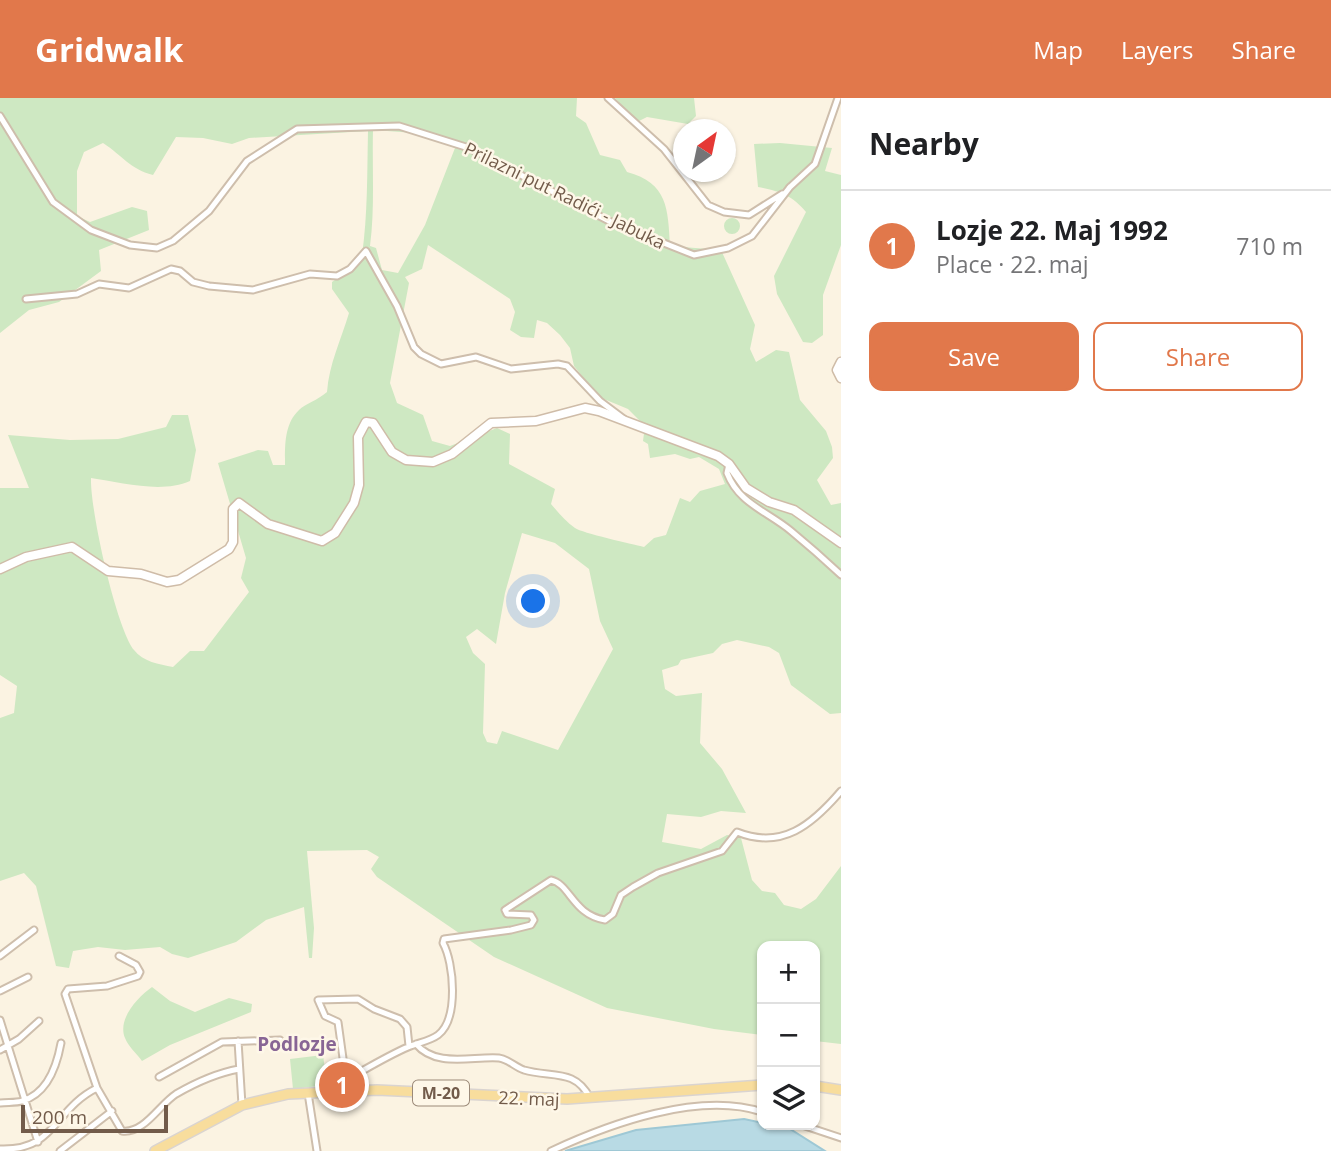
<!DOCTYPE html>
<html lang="en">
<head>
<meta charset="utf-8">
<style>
	:root { --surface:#fff; --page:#f2f2f2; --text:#202124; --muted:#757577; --line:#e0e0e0; --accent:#e1784b }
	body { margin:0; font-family:"Open Sans",sans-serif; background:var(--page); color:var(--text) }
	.controls { position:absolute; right:21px; bottom:21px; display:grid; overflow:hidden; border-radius:14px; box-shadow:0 2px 5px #0004 }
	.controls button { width:63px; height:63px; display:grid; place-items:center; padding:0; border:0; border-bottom:2px solid var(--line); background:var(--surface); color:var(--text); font:35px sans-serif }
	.compass { position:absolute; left:673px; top:21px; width:63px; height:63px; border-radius:50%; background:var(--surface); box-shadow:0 2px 5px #0004; rotate:33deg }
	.scale { position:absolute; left:21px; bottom:18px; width:147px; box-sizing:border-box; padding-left:7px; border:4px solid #725b4a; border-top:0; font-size:19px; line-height:24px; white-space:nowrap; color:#725b4a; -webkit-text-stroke:5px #fef7e8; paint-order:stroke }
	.you { position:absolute; left:534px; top:504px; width:24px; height:24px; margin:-18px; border:5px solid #fff; border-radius:50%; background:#1a73e8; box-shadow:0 0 0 10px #1a73e833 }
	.badge { display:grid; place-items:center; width:46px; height:46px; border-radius:50%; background:var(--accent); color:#fff; font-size:23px; font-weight:700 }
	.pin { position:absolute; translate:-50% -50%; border:4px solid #fff; box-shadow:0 2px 7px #0006 }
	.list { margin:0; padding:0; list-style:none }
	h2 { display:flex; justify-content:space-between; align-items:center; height:91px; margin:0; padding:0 28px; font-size:30px }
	h2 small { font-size:23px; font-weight:400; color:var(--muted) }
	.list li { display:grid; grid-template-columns:46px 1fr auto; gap:21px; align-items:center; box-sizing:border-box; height:112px; padding:0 28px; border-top:2px solid var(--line) }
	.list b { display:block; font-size:26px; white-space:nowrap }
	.list p { margin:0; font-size:23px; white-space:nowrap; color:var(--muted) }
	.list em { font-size:23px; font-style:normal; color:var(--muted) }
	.actions { display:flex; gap:14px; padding:21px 28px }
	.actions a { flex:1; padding:16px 0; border:2px solid var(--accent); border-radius:14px; text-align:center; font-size:24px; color:var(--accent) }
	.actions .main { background:var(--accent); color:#fff }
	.icon { flex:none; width:38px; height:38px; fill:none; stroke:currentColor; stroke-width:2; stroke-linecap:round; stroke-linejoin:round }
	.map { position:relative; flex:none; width:841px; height:1053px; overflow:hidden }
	header { display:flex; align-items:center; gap:42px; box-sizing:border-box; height:98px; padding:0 35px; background:var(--accent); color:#fff }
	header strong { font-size:33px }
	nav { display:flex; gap:38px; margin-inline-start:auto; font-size:24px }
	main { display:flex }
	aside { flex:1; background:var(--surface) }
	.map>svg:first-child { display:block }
	.green { fill:#cee8c2; fill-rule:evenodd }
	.water { fill:#b8dae4; stroke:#9ec8d5; stroke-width:2 }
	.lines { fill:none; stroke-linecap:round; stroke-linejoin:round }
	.street-casing { stroke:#cebeac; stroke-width:9 }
	.secondary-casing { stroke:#cfbca8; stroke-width:11 }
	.primary-casing { stroke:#dad4d0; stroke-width:12 }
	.street { stroke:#fff; stroke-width:5 }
	.secondary { stroke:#fff; stroke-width:8 }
	.primary { stroke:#f8dd9d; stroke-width:9 }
	.labels { text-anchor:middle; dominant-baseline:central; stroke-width:5; stroke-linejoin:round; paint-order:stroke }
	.shield { fill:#fef7e8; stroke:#9c8a79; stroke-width:2 }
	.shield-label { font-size:16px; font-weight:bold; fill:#725b4a }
	.street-label { font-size:18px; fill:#725b4a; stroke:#fef7e8 }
	.neighbourhood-label { font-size:19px; font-weight:bold; fill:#886595; stroke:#fef7e8 }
</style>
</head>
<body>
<header>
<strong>Gridwalk</strong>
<nav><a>Map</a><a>Layers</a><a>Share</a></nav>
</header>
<main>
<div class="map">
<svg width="841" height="1053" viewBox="0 0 841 1053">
	<rect width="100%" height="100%" fill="#fbf3e2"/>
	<path class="green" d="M0,0H577L576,18L586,25L600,57L620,62L627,74C668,85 668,111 670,148L721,152L755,227L750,251L756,264L776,252L789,254L800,302L826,333L832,349L833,360L817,382L831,407L841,405V615L830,616L791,587L779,555L769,549L737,542L722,546L713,555L681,562L678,567L662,572L665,591L676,598L702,595L700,645L722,671L746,715L721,713L701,719L667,716L662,744L701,751L727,737L741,740L752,782L762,793L775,795L784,807L801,811L816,801L841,768V946L815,943V848H762V937L714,931L607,910L494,859L377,779L371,771L379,759L367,752L307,753L314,830L312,860H309L304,809L266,822L236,844L188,860L172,856L160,849L125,852L98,849L73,853L69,870L56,868L36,788L24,775L0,783V620L14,615L17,588L0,577V390H29L8,337L70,342L118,341L166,329L172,317H188L196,352L190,383C161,396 120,384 91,380C90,412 116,529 134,552C143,564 159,566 173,569L190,553H204L249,494L241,480L246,460L218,365L258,352L268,353L273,367H285C285,348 284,326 299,312C305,306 318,302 327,294C329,266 341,242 349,215L332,191V184L361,164C368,120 367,77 368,33L249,40L232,46L203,40L176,39L153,77C130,71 123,58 103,45L84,54L77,73V118L90,124L132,109L147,113L149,132L99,152L101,173L59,204L29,212L0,235ZM373,32L415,35L455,50L425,127L398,175L382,172L376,150L370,148C375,110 372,71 373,32ZM428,147L510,201L515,214L510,232L521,239L534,240L537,222L547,225L560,237L570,250L574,268L599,299L628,311L645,328L643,343L648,346L650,360L675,356L690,361L699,359L719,371L725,386L700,393L690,404L680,400L666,437L654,440L644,449C632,446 582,435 575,430C566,424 558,414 551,406L555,391L509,366L510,336L497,330L450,348L432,343L423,317L397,305L390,285L409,185L405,179L422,171ZM522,435L555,445L589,471L600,523L613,551L558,652L502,633L497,646L487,644L483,635L485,566L473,555L466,539L477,531L496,546L505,495Z
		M615,0H694L696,18L688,26L647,19L637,24Z
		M780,45L832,50L825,73L841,77V147L823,197V237L812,245L803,244L777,196L774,178L806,114C792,97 779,93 758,89L754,46Z
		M724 128a8 8 0 1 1 16 0a8 8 0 1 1-16 0Z
		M152,889L170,903L195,914L229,900L252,906L251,914L170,947L142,963C137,956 128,948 125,940C117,921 138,899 152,889Z
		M323,957L327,987L293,991L290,961Z"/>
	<path class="water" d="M744,1021L790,1031L825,1053H565L636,1032Z"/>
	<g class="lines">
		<g class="street-casing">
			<path id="street" d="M608,0L664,51L708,107L724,114L749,117L782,96
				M0,18L53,104L91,132L130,147L157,150L173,143L209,113L247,63L297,31L399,28L469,50L611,124L694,157L728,150L752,138L790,89
				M789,90L815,66L838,0
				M26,201L77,196L99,186L129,190L171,171L180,173L193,184L209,188L253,192L310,176L337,178L350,171L366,153L397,208L414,249L421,256L441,266L476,259L511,271L558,266L567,268L600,303L624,321
				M729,366L727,375C739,406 767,413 791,433C808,447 825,462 841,477
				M0,858L34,832
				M119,858L136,867L140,874L138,878L107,888L68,891L65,896L97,990L122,1033C144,1036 159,1007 176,996C195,985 217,975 239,971
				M0,893L28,879
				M0,922L38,1044
				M238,943L242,1007
				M416,946C436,970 472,958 499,960C508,961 515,969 524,972C551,980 575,970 590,1000
				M0,952L19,941L39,923
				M159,979L222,944L280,942
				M346,982L338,924L325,918L318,902L358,901L374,911L400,921L407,929L409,948
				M342,992L346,982C366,971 387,958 408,949C417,945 430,943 438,937C459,921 454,865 443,845L444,841L511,832L531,827L534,822L531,817L507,816L505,812L551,782C570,786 573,817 605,822L613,816L621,797L633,789L658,775L722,753L737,734C782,752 812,727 841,693
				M308,995L317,1053
				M0,1005C7,1004 16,1005 22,1003C47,996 57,967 61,945
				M802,1027L841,1040
				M0,1051C56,1053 54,1011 97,990
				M60,1053L112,1013
				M551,1053C609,1026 699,993 762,1014"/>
		</g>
		<g class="secondary-casing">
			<path id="secondary" d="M841,264L837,272L841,280
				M0,471L26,459L72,449L108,473L141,476L167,484L179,482L229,451L233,444V411L239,405L268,426L322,443L335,435L354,405L359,387L358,339L366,324L373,325L392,354L406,362L433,364L452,356L491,325L536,323L585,310L599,313L718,358L729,366L746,390L769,404L794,412L841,445"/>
		</g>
		<g class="primary-casing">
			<path id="primary" d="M815,988L841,992
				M155,1053L242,1007L288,996L377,992L567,1001L762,987"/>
		</g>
		<use href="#street" class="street"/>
		<use href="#secondary" class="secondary"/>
		<use href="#primary" class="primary"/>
	</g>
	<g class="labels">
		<rect class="shield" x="413" y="982.5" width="56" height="25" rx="5"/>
		<g class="shield-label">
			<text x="441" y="995">M-20</text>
		</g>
		<g class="street-label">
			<text transform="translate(565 97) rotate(26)">Prilazni put Radići - Jabuka</text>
			<text transform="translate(529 1000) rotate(2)">22. maj</text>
		</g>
		<g class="neighbourhood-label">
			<text x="297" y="946">Podlozje</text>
		</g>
	</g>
</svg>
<div class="controls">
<button>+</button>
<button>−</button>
<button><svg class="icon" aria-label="layers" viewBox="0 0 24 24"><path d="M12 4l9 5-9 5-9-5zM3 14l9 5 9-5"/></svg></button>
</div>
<svg class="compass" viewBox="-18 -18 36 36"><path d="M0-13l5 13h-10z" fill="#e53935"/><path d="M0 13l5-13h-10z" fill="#757577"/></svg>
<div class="scale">200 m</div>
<div class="you"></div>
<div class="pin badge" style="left:342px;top:987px">1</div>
</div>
<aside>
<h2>Nearby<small></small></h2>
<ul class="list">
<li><span class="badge">1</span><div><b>Lozje 22. Maj 1992</b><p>Place · 22. maj</p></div><em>710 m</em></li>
</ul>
<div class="actions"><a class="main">Save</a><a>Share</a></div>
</aside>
</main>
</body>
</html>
